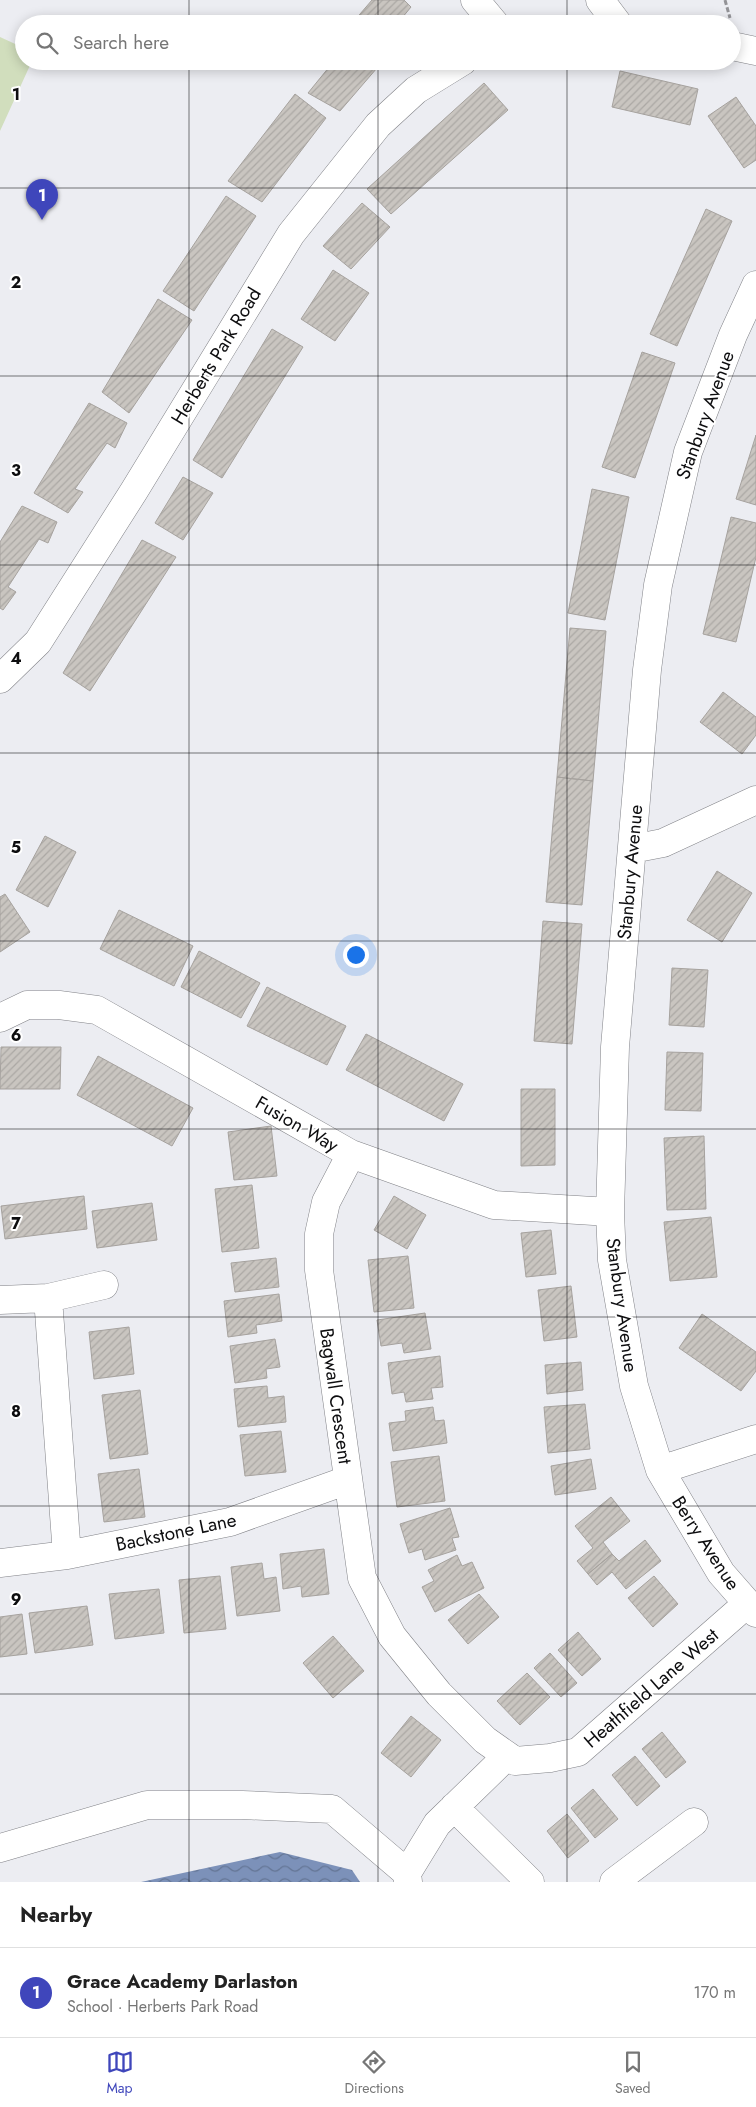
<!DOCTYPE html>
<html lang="en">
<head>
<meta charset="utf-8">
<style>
	:root { --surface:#fff; --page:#f6f6f6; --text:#222; --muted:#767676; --line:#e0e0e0; --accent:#3f46bb }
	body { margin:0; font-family:Jost,sans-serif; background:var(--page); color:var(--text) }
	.you { position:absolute; left:355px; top:954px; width:18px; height:18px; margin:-12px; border:4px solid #fff; border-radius:50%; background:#1a73e8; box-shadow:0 0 0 8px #1a73e833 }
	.badge { display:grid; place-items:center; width:32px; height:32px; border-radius:50%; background:var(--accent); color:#fff; font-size:16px; font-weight:700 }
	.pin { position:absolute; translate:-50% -41px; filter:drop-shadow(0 1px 2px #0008) }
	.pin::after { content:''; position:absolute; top:26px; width:18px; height:15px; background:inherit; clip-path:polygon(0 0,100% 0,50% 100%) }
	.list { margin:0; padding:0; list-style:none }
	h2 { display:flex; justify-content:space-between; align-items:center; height:65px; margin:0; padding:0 20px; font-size:21px }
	h2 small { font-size:16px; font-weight:400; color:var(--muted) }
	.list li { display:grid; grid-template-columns:32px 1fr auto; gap:15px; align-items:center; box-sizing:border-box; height:90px; padding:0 20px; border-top:1px solid var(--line) }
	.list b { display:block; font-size:19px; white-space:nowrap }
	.list p { margin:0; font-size:16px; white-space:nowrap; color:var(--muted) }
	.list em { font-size:16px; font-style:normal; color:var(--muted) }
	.icon { flex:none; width:28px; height:28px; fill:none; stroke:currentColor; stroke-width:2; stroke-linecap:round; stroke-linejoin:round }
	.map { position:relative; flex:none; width:756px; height:1882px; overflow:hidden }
	.search { position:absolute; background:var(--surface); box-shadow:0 2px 12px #0003; left:15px; right:15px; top:15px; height:55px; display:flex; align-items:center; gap:12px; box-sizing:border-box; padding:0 18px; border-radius:28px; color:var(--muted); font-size:19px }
	.sheet { height:155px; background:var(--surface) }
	nav { display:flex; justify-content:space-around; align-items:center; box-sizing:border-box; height:70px; border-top:1px solid var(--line); background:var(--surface); font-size:14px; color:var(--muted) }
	nav a { display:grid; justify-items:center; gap:2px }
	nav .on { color:var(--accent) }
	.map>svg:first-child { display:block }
	.pitch { fill:#d1debd }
	.water { fill:url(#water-waves) }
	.building { fill:url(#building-hatch); stroke:#a6a29e }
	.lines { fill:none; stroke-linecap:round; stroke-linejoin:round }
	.minor-casing { stroke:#818287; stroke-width:29 }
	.path { stroke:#939397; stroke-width:3; stroke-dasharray:5 2.5; stroke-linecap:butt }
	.minor { stroke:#fff; stroke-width:28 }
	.grid { fill:none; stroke:#0d0d0f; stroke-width:1; stroke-opacity:0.55 }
	.labels { text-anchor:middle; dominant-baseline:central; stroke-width:4; stroke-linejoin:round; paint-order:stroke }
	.street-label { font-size:19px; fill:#0d0d0f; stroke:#fff }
	.grid-label { font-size:16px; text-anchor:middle; font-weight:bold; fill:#0d0d0f; stroke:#fff; stroke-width:4; stroke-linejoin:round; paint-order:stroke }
</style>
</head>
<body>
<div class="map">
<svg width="756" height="1882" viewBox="0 0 756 1882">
	<defs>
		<pattern id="water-waves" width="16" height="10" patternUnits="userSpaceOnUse" patternTransform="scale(1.25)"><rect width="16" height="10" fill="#7c91b9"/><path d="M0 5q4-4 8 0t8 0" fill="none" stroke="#647595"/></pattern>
		<pattern id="building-hatch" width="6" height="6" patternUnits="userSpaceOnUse" patternTransform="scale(1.25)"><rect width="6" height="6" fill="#c9c5c0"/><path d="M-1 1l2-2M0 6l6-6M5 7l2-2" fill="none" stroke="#aba8a4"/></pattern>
	</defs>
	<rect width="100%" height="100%" fill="#ecedf2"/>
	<path class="pitch" d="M0,37L24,48V61H32L0,131Z"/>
	<path class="water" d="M280,1852L352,1870L360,1882H141Z"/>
	<path class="building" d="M372,0H404L411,7L397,24H357L354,21Z
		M334,61H368L377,68L340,111L308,93Z
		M620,71L698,89L690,125L612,107Z
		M484,83L508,110L391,214L367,189Z
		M295,94L326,118L262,202L228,181Z
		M736,97L756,126V160L744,168L708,116Z
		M226,196L256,216L194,311L163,291Z
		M362,203L390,227L351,269L323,246Z
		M706,209L732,221L677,346L650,334Z
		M333,270L369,293L335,341L301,319Z
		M158,299L192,320L129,413L102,392Z
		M272,329L303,347L222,478L193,460Z
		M642,352L675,363L635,478L602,467Z
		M89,403L127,423L115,448L107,443L75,489L83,492L68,513L34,493Z
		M756,435V505L736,499Z
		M183,477L213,493L183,540L155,523Z
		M592,489L629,497L605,620L568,613Z
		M22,506L57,522L48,543L39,539L8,587L16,592L3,610L0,608V542Z
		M731,517L756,523V557L736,642L703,634Z
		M142,540L176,557L90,691L63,673Z
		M570,628L606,631L593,781L557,777Z
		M723,692L756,717V735L742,754L700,722Z
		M557,777L593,781L582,905L546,902Z
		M45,836L76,852L48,907L16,890Z
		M717,871L752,893L722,942L687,920Z
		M5,894L30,932L0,952V897Z
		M119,910L193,946L174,986L100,949Z
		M543,921L582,924L572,1044L534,1041Z
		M199,951L260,983L241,1018L181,987Z
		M672,968L708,970L704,1027L669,1025Z
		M267,987L346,1026L327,1065L247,1026Z
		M366,1034L463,1084L444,1121L346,1070Z
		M1,1047H61L60,1089H0Z
		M667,1052L703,1053L701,1111L665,1110Z
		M98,1056L193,1108L172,1146L77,1095Z
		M521,1089H555V1165L521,1166Z
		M271,1126L277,1176L234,1180L228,1132Z
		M704,1136L706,1209L667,1210L664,1138Z
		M252,1185L259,1248L222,1252L215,1189Z
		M84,1196L87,1229L5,1239L1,1206Z
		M394,1196L426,1215L407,1249L374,1230Z
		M152,1203L157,1240L97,1248L92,1211Z
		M711,1217L717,1277L670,1281L664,1222Z
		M551,1230L556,1274L526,1277L521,1233Z
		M408,1256L414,1308L374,1312L368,1260Z
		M276,1258L279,1287L235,1292L231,1263Z
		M571,1286L577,1337L544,1341L538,1290Z
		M279,1294L282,1321L256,1325L257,1333L228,1337L224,1301Z
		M425,1313L431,1349L404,1353L402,1343L381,1346L377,1320Z
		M702,1314L756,1352V1371L741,1391L679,1348Z
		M129,1327L134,1374L94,1379L89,1332Z
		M275,1339L280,1367L266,1369L267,1378L235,1383L230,1346Z
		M440,1356L443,1387L431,1388L433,1399L406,1402L404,1392L392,1394L388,1363Z
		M581,1362L583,1390L547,1394L545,1365Z
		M267,1386L268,1398L284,1396L286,1422L238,1427L234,1389Z
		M140,1390L148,1454L110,1459L102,1395Z
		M585,1404L590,1449L548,1453L544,1407Z
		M433,1407L435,1421L444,1420L447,1443L393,1451L389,1423L406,1421L405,1411Z
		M281,1431L286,1472L245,1476L240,1435Z
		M439,1456L445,1501L397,1507L391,1462Z
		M591,1459L596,1489L555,1495L551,1466Z
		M139,1469L145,1517L104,1522L98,1474Z
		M611,1497L630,1521L603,1542L612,1554L588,1574L577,1561L593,1548L575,1526Z
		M450,1508L459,1537L452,1538L456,1550L425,1560L422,1549L409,1553L400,1524Z
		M645,1540L661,1561L626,1589L612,1572L597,1585L588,1574L612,1554L619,1561Z
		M324,1549L329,1594L302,1597L301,1586L283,1589L280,1554Z
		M457,1555L462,1566L472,1562L484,1588L435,1612L422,1587L434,1581L428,1570Z
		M262,1563L264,1579L276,1577L280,1611L237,1616L231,1567Z
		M220,1576L226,1629L184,1633L179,1580Z
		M654,1576L678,1604L653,1627L628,1598Z
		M159,1589L164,1633L115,1639L109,1594Z
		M479,1594L499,1617L468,1644L448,1620Z
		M87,1606L93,1645L35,1653L29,1613Z
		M22,1614L27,1654L0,1657V1617Z
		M578,1632L601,1659L582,1676L558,1650Z
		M333,1636L364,1671L333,1698L303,1663Z
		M550,1653L577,1683L561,1697L534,1668Z
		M527,1673L550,1697L520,1725L497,1701Z
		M411,1716L441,1740L411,1777L381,1753Z
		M662,1732L686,1762L666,1778L642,1749Z
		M635,1756L660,1786L637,1806L612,1775Z
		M593,1789L618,1819L595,1838L571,1808Z
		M567,1814L589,1841L568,1858L547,1831Z"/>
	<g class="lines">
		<g class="minor-casing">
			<path id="minor" d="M475,0L495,24
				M600,0L618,24
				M732,46L756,51
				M756,285L733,335L688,452L658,585L647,670L615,1047L610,1212L612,1260L634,1386L660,1470L721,1573L756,1613
				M0,679L38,642L134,491L291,234L378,125L416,90L463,61
				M632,849L663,843L756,800
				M0,1018L27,1005H59L97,1010L351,1154L494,1205L610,1212
				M351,1154L326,1202L319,1234V1270L362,1578L392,1636L439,1694L485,1740L515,1761L550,1758L578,1752L748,1603
				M48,1298L67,1555
				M0,1300L48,1298L104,1285
				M660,1470L756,1439
				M0,1563L67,1555L230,1522L348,1480
				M454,1807L530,1882
				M0,1848L147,1805H242L332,1809L407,1873
				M408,1882L407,1873L437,1824L507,1756
				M614,1882L694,1822"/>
		</g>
		<path class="path" d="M725,0L730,18"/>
		<use href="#minor" class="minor"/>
	</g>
	<path class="grid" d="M189,0V24M378,0V24M567,0V24M189,61V1882M378,61V1882M567,61V1882M0,188H756M0,376H756M0,565H756M0,753H756M0,941H756M0,1129H756M0,1317H756M0,1506H756M0,1694H756"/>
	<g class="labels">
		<g class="street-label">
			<text transform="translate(216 356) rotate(-59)">Herberts Park Road</text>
			<text transform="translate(705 415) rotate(-70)">Stanbury Avenue</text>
			<text transform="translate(630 872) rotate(-85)">Stanbury Avenue</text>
			<text transform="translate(297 1124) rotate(30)">Fusion Way</text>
			<text transform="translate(622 1305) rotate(82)">Stanbury Avenue</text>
			<text transform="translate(336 1396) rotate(82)">Bagwall Crescent</text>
			<text transform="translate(176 1532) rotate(-12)">Backstone Lane</text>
			<text transform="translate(706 1543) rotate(57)">Berry Avenue</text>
			<text transform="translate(651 1688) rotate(-41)">Heathfield Lane West</text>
		</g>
	</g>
	<g class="grid-label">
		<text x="16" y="100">1</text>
		<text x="16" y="288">2</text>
		<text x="16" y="476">3</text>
		<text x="16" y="664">4</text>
		<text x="16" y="853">5</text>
		<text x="16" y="1041">6</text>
		<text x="16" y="1229">7</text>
		<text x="16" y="1417">8</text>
		<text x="16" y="1605">9</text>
	</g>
</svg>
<div class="you"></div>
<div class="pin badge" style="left:42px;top:220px">1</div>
<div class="search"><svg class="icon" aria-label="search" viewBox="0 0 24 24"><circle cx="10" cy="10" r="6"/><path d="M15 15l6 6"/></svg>Search here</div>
</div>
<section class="sheet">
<h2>Nearby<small></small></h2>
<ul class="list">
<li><span class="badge">1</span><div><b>Grace Academy Darlaston</b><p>School · Herberts Park Road</p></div><em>170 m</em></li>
</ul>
</section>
<nav>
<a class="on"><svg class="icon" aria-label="map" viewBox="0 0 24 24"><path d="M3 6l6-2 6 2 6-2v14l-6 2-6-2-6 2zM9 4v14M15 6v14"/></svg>Map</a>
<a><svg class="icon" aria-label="directions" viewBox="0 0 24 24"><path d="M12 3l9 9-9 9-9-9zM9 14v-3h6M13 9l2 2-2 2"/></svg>Directions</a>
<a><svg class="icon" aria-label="saved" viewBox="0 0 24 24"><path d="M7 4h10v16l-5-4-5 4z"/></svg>Saved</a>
</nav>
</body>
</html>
